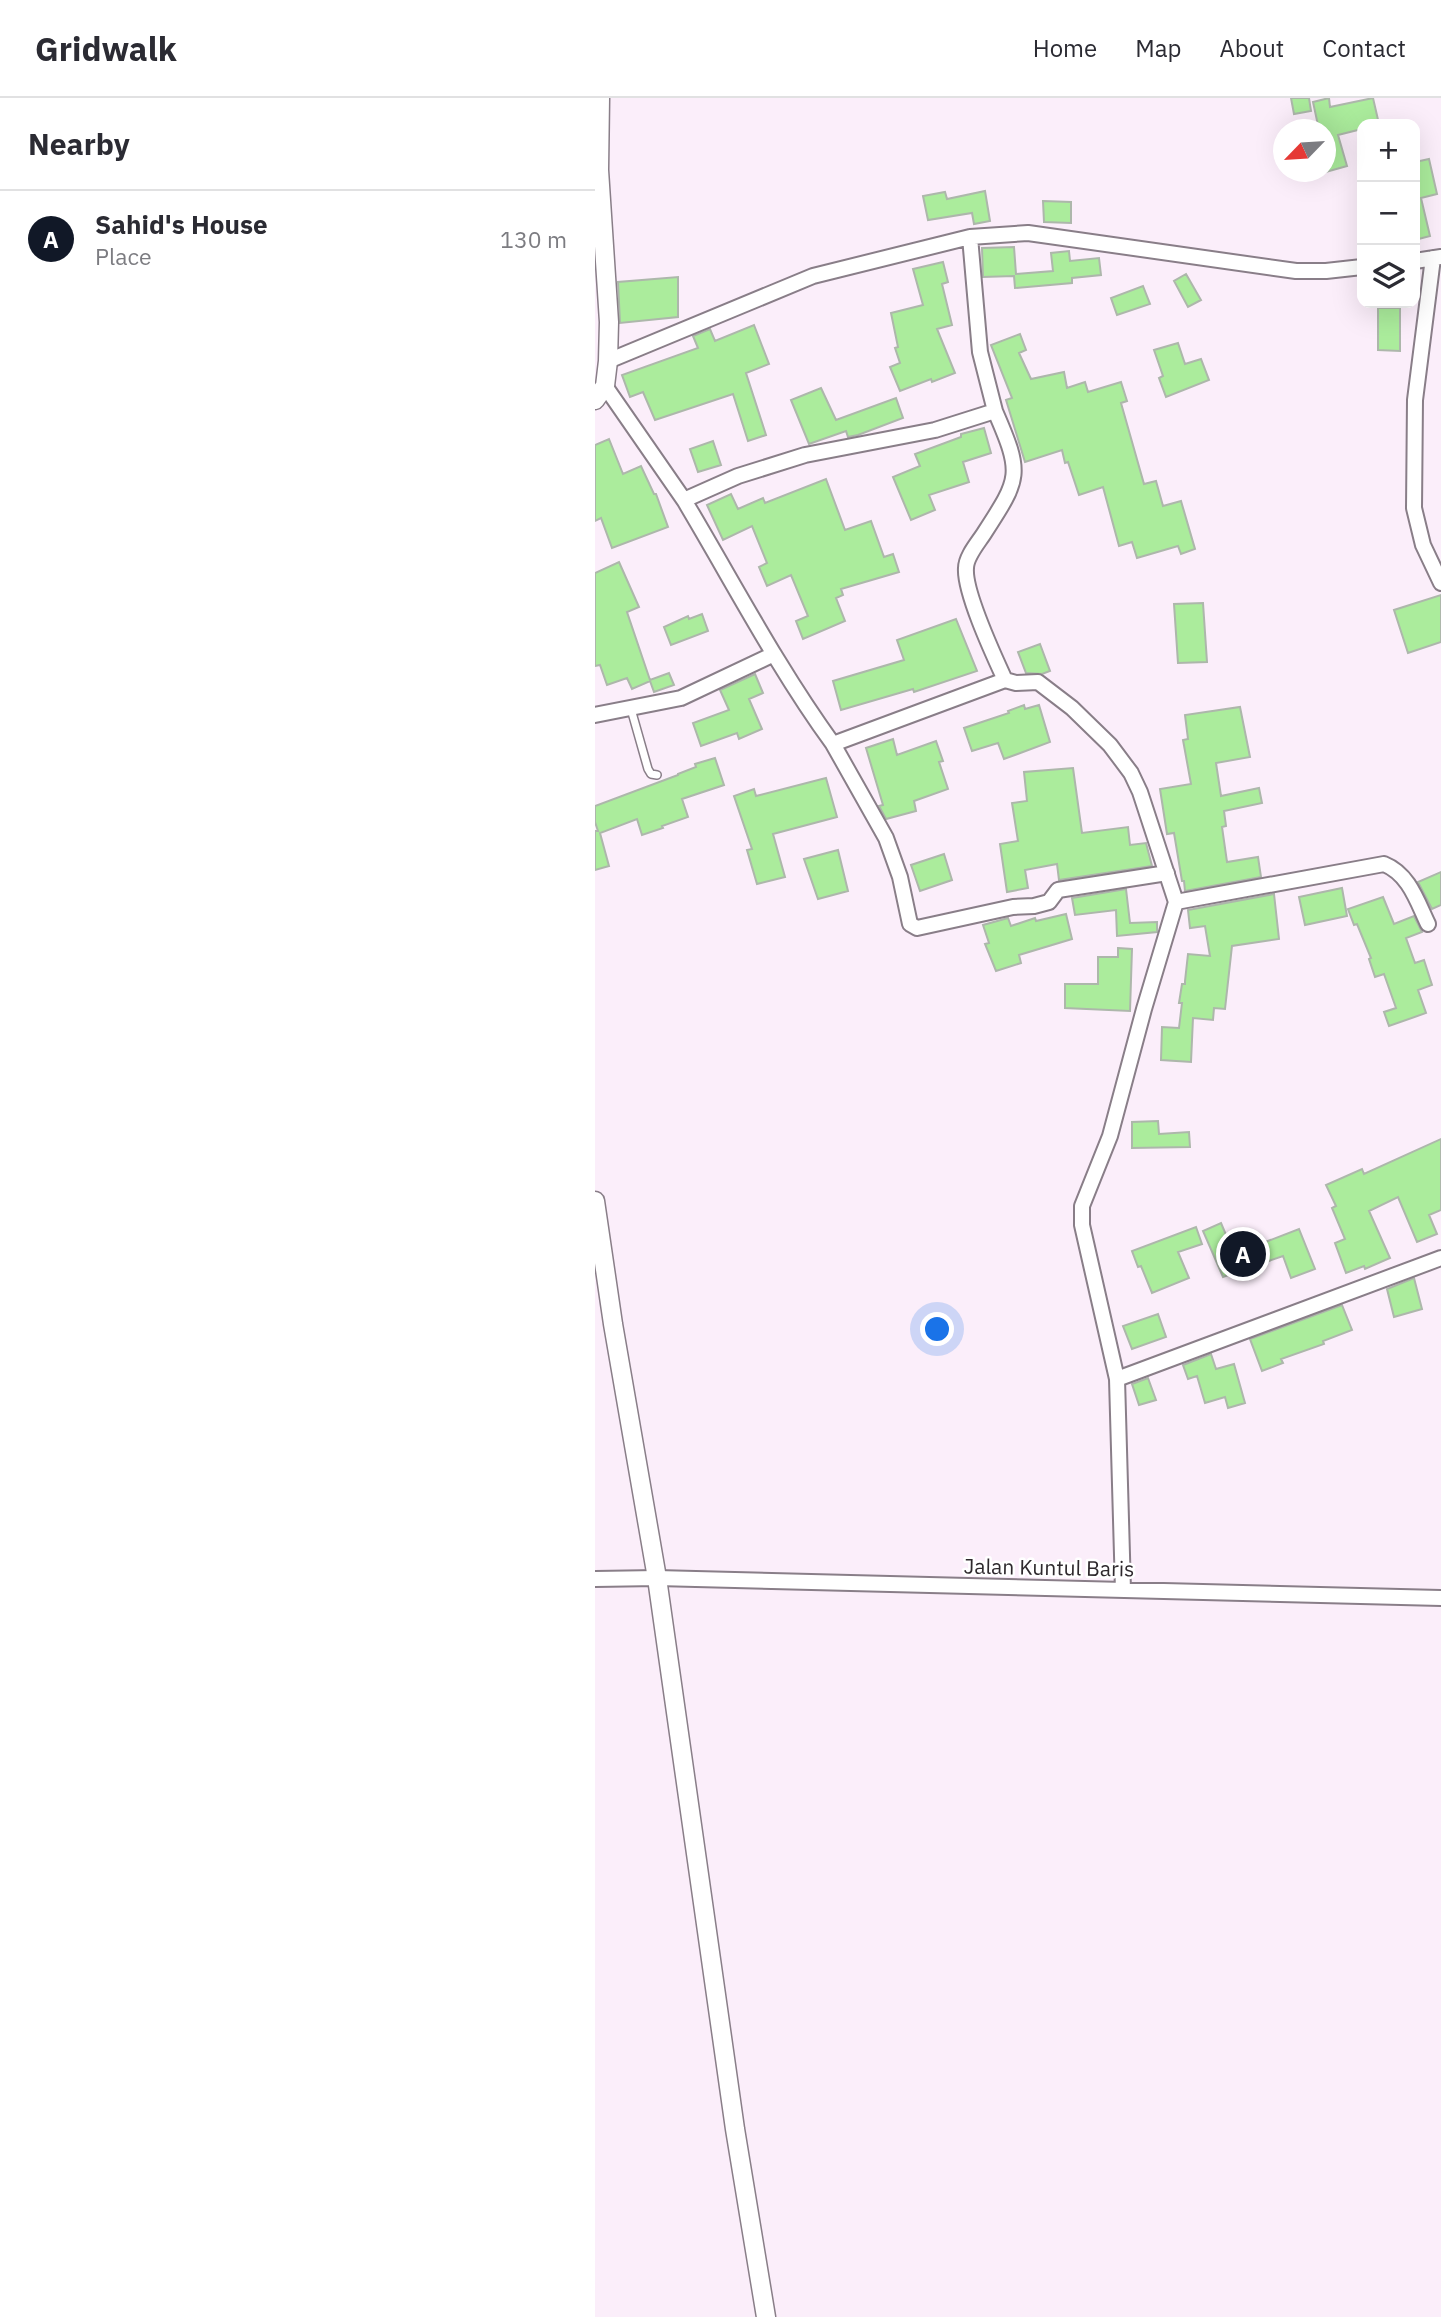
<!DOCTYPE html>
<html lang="en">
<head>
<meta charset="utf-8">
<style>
	:root { --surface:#fff; --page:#f7f7f7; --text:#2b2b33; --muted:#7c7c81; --line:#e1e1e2; --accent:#111827 }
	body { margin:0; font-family:"IBM Plex Sans",sans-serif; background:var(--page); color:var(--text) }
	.controls { position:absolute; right:21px; top:21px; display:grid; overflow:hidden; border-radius:14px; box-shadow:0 7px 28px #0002 }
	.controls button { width:63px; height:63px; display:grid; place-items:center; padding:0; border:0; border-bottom:2px solid var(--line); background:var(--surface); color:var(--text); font:35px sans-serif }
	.compass { position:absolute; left:678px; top:21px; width:63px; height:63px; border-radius:50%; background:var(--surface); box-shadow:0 7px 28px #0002; rotate:245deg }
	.you { position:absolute; left:343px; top:1232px; width:24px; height:24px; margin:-18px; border:5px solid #fff; border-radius:50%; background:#1a73e8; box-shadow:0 0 0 10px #1a73e833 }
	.badge { display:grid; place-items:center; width:46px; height:46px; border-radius:50%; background:var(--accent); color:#fff; font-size:23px; font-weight:700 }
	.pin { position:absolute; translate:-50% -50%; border:4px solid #fff; box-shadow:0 2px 7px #0006 }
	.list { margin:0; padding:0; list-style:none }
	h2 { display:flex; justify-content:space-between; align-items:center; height:91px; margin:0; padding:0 28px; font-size:30px }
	h2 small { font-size:23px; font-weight:400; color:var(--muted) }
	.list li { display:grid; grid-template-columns:46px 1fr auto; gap:21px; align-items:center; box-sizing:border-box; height:98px; padding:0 28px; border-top:2px solid var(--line) }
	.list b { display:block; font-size:26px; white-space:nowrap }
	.list p { margin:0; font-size:23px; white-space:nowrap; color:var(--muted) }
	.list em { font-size:23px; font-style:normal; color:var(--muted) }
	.icon { flex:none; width:38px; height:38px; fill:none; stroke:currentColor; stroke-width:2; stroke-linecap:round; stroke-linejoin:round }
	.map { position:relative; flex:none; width:846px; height:2219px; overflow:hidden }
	header { display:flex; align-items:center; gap:42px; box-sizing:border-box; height:98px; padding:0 35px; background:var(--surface); border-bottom:2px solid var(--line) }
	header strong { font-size:33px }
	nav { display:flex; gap:38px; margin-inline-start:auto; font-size:24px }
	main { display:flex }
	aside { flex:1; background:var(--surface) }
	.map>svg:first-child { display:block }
	.building { fill:#abec9c; stroke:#adb7ab; stroke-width:2 }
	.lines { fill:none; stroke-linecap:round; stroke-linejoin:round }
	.service-casing { stroke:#897e88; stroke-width:10 }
	.minor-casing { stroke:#897e88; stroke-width:18 }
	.tertiary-casing { stroke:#897e88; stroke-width:21 }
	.service { stroke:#fff; stroke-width:7 }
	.minor { stroke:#fff; stroke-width:14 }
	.tertiary { stroke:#fff; stroke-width:18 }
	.labels { text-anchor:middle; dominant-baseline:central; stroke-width:5; stroke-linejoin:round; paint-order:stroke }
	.street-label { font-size:21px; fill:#2e292d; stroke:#fff }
</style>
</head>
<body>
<header>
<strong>Gridwalk</strong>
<nav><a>Home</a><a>Map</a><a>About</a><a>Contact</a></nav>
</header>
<main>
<aside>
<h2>Nearby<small></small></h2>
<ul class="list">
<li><span class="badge">A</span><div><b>Sahid's House</b><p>Place</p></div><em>130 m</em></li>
</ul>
</aside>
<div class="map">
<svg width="846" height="2219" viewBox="0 0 846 2219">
	<rect width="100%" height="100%" fill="#fbeefa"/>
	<path class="building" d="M696,0H714L716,13L699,16Z
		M734,0L735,9L778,0L784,26H767V31L743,37L752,68L731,74V32H724L718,4Z
		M834,61L842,96L826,100L835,138L820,142V64Z
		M390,93L395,123L379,126L377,115L333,122L328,98L350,94L352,101Z
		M448,103L476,104V125L449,124Z
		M419,149L421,176L458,173L456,155L474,153L475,163L504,160L506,177L477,180V185L420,190L419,178L388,179L387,150Z
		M348,164L353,184L347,186L357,227L342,231L360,275L337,284L336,281L305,293L295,269L305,265L300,250L303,249L296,215L328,207L318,171Z
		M591,176L606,202L593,209L579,183Z
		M83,179V219L25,225L23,184Z
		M548,188L555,206L522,217L516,200Z
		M783,210H805V253L783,252Z
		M159,227L174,266L151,275L171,337L153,343L138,296L60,322L48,294L35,299L27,277L103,250L98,238L115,231L120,243Z
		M425,236L431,252L424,255L436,281L469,274L472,290L490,284L493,294L526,284L532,303L526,305L549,386L561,383L568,408L586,403L600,451L586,456L583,448L542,460L537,444L524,448L508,389L484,397L473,364L470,365L467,352L430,364L411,302L417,300L396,247Z
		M583,245L590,266L606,261L614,282L571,299L564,280L568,278L559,252Z
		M226,290L241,322L301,300L308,320L263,337L253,339L251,333L214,346L196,302Z
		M389,330L396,355L368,364L374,384L334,397L340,412L316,422L298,379L325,368L320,356L366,339V336Z
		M14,341L28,376L46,368L59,396H61L73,429L17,450L6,420L0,423V347Z
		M118,343L126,367L103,374L95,351Z
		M231,381L250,432L276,423L289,459L298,456L304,474L246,491L248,497L241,500L250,523L208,541L201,523L213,518L196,477L172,488L164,469L172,465L157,428L128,442L112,407L136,396L143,411L168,400L170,405Z
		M24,464L44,509L32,514L55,582L74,575L79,587L59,594L55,583L37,591L32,580L12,587L5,567L0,568V475Z
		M846,497V544L813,555L799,512Z
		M608,505L612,564L583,565L579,506Z
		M107,516L113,533L76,547L69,529L93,518L94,521Z
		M361,521L382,573L319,594L318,591L246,612L238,583L309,562L302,542Z
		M445,546L455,573L447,576L431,575L423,554Z
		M160,576L168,595L154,601L167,631L144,641L142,635L106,648L98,625L134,612L125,592Z
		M429,607L430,611L444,607L455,644L409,661L403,645L377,653L369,630L414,615L413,613Z
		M645,609L655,659L621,665L626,698L664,690L667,705L629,713L631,728L627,729L632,764L663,759L666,779L590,793L589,783H587L579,735L572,736L565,691L596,686L588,642L593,641L590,617Z
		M298,641L302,657L341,643L348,663L344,664L353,691L319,703L321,713L291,721L284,708L288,707L271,650Z
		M120,660L129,687L87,701L93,719L67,728L68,730L47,737L42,721L5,735L14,768L0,772V733H3L0,724V708L83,677V676L101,669L100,666Z
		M478,670L487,735L533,729L535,747L551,745L557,768L464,782L462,766L430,772L433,790L412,794L405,746L423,743L417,705L432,703L429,674Z
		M231,680L242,719L178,736L190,779L162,786L152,752L157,751L139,698L159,691L161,698Z
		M243,752L253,793L223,801L209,761Z
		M349,756L357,782L325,793L316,767Z
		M846,774V807L837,811L823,784Z
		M747,790L752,818L710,827L704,799Z
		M531,791L535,825L562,824V834L522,838L521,812L480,817L477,800Z
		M679,796L684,841L637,848L630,911L619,910L618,922L598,920L596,964L566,962L567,929L584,930L587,905H584L587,886H590V883L593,856L615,858L610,828L595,830L593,812Z
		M788,799L799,826L819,818L827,834L811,840L820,865L829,862L837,887L823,892L831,915L794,928L789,914L801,910L789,876L780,879L774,861L776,860L762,826L759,827L753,811Z
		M471,816L477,841L424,857L426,865L401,873L390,846L394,845L388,827L413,820L416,828L440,820L441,823Z
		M523,850L537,851L535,913L470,910V886H503V859H523Z
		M563,1023L564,1036L594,1034L595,1049L537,1050V1024Z
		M846,1041V1112L834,1117L842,1136L822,1144L803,1099L774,1113L795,1160L770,1171L769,1168L751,1175L740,1145L750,1141L737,1110L741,1108L731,1087L767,1071L769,1076Z
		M626,1125L634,1144L657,1135L660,1148L704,1131L720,1171L696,1180L688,1158L628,1179L608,1133Z
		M601,1129L607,1146L583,1154L594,1180L557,1195L546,1168L543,1169L537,1153Z
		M819,1180L827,1211L799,1219L792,1191Z
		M747,1207L757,1232L728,1243L729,1246L686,1261L688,1265L667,1273L655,1241Z
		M563,1216L571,1239L537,1251L528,1228Z
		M616,1256L621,1271L639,1266L650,1305L633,1310L630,1299L610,1305L602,1278L593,1281L588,1267Z
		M553,1280L561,1302L544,1307L537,1286Z"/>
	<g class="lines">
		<g class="service-casing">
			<path id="service" d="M36,611L53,671L56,676L62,677"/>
		</g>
		<g class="minor-casing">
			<path id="minor" d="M375,139L385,254L400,313L340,332L210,357L143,378L89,402C138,484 182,569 238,646L410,582L421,585L443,584L477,610L515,647L536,675L545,694L581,804L549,911L515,1038L487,1108V1127L522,1281L528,1492
				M838,160L820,302L819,410L828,447L846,485
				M820,163L846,159
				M13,263L218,178L375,139L433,135L701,173H731L767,169
				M10,288L89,402
				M400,313C428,377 425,380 388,437C382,446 371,459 371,470C369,494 399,558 410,582
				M0,617L86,600L179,556
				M238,646L291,740L305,779L315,826L322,830L418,809L439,808L454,804L463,792L572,775
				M581,804L789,766C814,776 822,803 833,826
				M522,1281L846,1160
				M0,1481L62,1480L846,1500"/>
		</g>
		<g class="tertiary-casing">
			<path id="tertiary" d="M0,302L10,288L13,263L14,224L4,72L5,0
				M0,1103L18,1226L62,1480L140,2031L171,2219"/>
		</g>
		<use href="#service" class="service"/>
		<use href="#minor" class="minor"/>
		<use href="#tertiary" class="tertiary"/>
	</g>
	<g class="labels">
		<g class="street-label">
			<text transform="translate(454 1469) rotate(1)">Jalan Kuntul Baris</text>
		</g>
	</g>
</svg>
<div class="controls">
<button>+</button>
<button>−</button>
<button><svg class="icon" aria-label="layers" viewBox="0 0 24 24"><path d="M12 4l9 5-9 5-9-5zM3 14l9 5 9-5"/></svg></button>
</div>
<svg class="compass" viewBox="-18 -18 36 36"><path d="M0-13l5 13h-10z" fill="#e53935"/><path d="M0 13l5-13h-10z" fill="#7c7c81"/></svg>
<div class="you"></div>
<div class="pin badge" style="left:648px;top:1156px">A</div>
</div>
</main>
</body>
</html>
